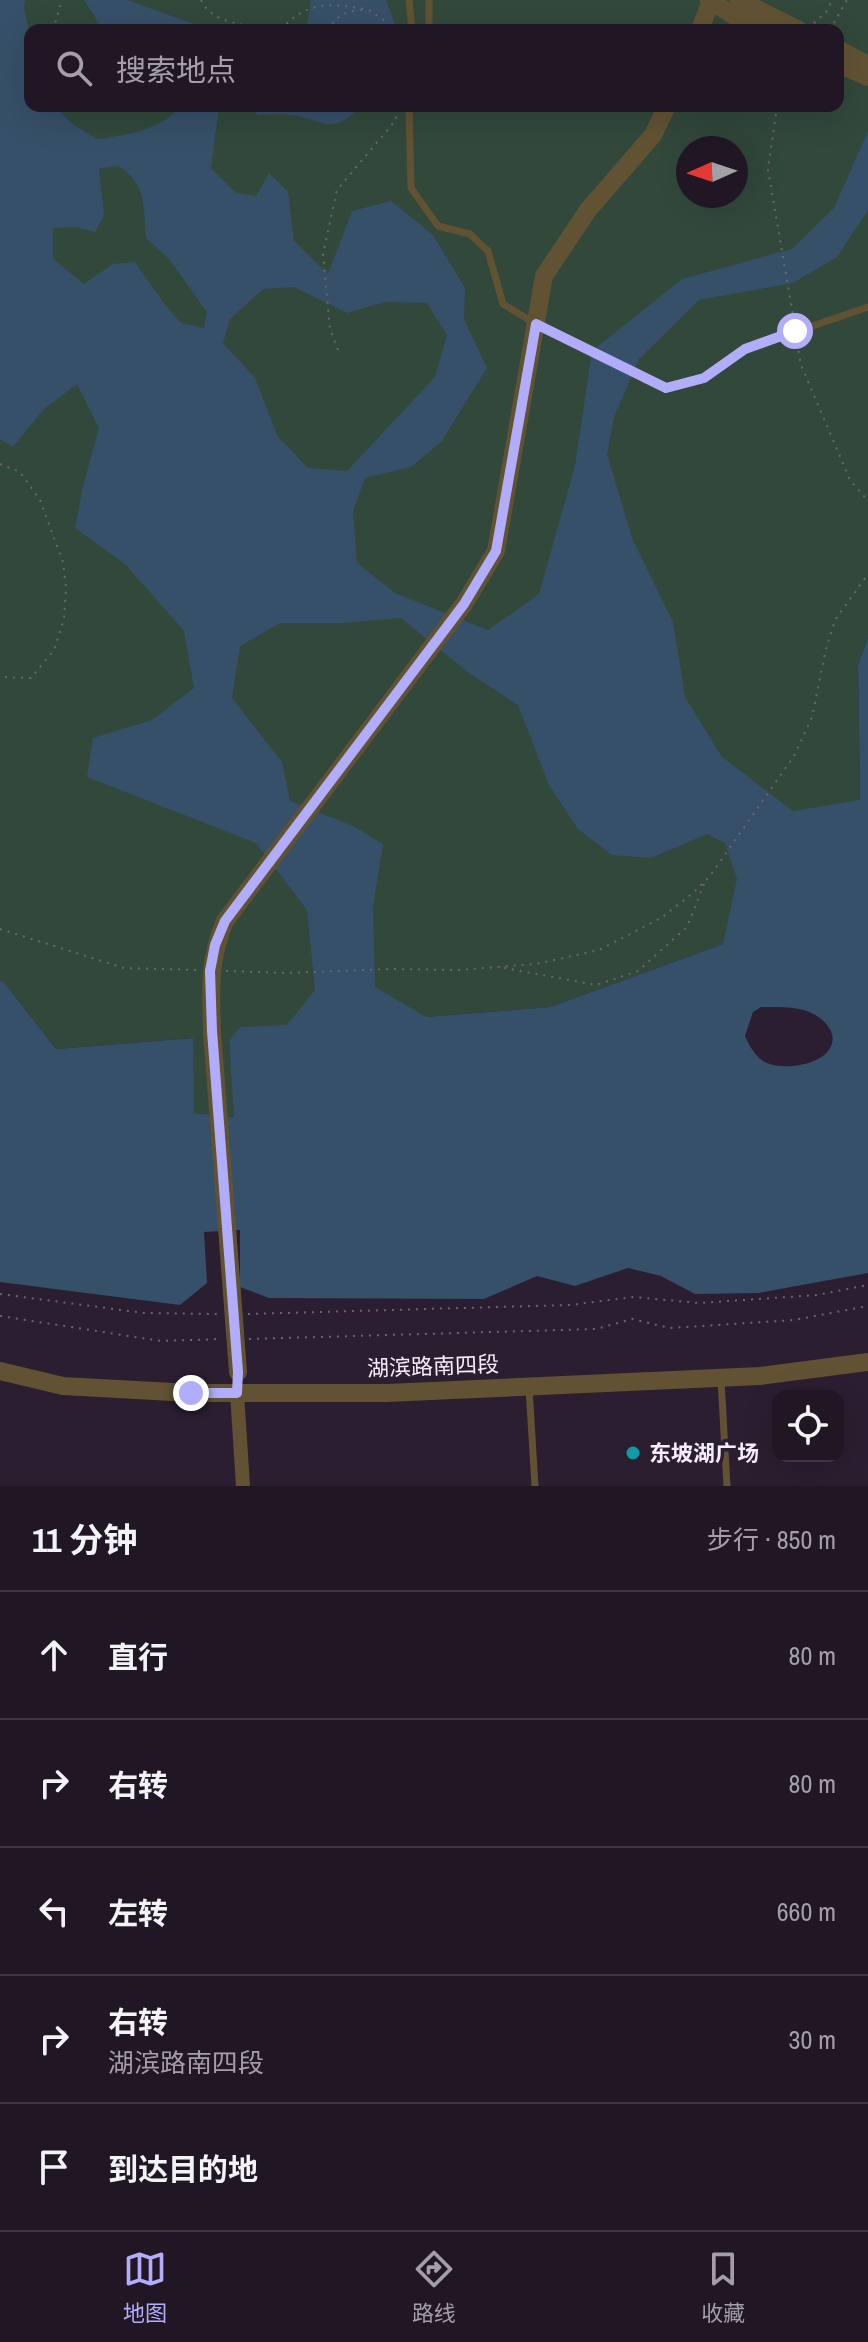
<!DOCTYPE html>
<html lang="zh">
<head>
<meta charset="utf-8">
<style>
	:root { --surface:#201624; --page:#281f2c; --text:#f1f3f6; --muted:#a29fa6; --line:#3d3541; --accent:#b2adfa }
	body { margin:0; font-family:"Archivo Narrow","Noto Sans SC",sans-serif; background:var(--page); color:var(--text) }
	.controls { position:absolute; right:24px; bottom:24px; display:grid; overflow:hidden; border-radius:16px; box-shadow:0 8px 32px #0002 }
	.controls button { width:72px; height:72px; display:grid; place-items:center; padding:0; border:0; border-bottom:2px solid var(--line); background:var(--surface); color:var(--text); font:40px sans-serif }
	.compass { position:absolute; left:676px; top:136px; width:72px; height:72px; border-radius:50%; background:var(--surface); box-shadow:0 8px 32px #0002; rotate:267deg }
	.stop { position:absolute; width:24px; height:24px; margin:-18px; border:6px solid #b2adfa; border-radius:50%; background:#fff }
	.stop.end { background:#b2adfa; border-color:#fff; box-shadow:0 2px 8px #0008 }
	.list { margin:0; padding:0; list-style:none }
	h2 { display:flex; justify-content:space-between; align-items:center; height:104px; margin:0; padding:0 32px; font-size:34px }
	h2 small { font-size:26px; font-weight:400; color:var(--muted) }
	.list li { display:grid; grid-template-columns:52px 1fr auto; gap:24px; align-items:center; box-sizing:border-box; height:128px; padding:0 32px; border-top:2px solid var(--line) }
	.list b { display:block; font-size:30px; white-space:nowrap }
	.list p { margin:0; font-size:26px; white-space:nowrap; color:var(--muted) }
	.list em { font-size:26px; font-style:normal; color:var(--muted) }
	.icon { flex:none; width:44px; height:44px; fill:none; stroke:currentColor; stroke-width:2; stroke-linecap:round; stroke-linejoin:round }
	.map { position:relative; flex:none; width:868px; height:1486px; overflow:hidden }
	.search { position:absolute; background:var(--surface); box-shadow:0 8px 32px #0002; left:24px; right:24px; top:24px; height:88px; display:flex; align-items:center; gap:20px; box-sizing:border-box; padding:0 28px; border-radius:16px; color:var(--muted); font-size:30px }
	.sheet { height:744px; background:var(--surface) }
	nav { display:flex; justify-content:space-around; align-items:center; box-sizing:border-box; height:112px; border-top:2px solid var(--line); background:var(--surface); font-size:22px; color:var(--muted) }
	nav a { display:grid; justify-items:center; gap:4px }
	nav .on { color:var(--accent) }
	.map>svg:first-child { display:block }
	.green { fill:#32483b; fill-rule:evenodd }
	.water { fill:#365069; fill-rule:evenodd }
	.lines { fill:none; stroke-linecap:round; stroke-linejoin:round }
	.path { stroke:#6f6474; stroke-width:2; stroke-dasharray:2 6; stroke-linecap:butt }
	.service { stroke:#615233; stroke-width:7 }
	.minor { stroke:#615233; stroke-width:14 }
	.tertiary { stroke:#615233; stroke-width:18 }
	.tertiary-bridge { stroke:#615233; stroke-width:18 }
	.route { stroke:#b2adfa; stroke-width:10 }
	.culture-dot { fill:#0f9aa8; stroke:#2a1e30; stroke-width:3 }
	.labels { text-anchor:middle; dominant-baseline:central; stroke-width:7; stroke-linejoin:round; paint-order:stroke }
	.street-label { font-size:22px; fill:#f6eefa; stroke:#2a1e30 }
	.poi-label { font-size:22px; font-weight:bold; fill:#f6eefa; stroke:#2a1e30; text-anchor:start }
</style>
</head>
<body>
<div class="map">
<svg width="868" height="1486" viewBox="0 0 868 1486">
	<rect width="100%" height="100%" fill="#2a1e30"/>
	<path class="green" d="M0,0H868V637L858,665L860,800L723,944L550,1007L426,1017L229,1042L235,1117L193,1113V1038L56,1049L4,982L0,980ZM30,30H838V106H30ZM688,148H736V196H688Z"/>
	<path class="water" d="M0,0H25L24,8L30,35V106H55L72,124L97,139C127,135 161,130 181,106H219L211,168L236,193L256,196L269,173L288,192L294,241L328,274L352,211L391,201L433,235L465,288L464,319L487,368L441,442L411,467L365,478L353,511L357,563L395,593L488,630L539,594L575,466L592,351L682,279L792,249L834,208L868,131V210L837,257L793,283L699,300L639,359L614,417L607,454L632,538L673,622L685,697L722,757L793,811L860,800L858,665L868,637V1273L758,1293L695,1294L661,1276L628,1268L575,1286L537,1276L484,1299L269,1298L240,1287V1230L204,1232L207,1283L180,1305L0,1282V980L4,982L56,1049L193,1038L194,1113L234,1117L229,1041L240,1027L287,1025L315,990L307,910L256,843L87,777L93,738L152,720L194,688L184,631L126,565L75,528L83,486L99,428L77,384L44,409L13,447L0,439ZM118,166C146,182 144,208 146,238L169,259L207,312L204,328L181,323L165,305L135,262L113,264L84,284L53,259V228L76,227L95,232L104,215L99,168ZM294,287L347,313L384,302L427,303L447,335L435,377L347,471L308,468L278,437L255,378L223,343L230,319L263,289ZM401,618L469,673L518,705L549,785L578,829L612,855L651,858L707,834L725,843L737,879L723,944L550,1007L426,1017L375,987L373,907L383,844L353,826L290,801L282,762L232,698L240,646L280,623H343ZM761,1007C784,1007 815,1005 829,1028C834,1035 834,1044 828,1051C817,1066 779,1071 763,1061C755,1056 749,1045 745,1036L753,1012Z
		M84,0H127L194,24L203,30H103Z
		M311,0H386L395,24L394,30H306Z
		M255,106H362C328,138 325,119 290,115C280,113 268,115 257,115Z"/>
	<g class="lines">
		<path class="path" d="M201,0C212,24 243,23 265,30
			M369,10L385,21L393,30
			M814,23L827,11L832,0
			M53,30L62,0
			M281,30C306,0 334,3 369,10
			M327,30C338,16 345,10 363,10
			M830,30L847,0
			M777,106L768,170L794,321
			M797,343L801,365L850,480L868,501
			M338,350L330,329L323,254L337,190L395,121L399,109
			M0,464L20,472L40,500L63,562L66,588L64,619L54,650L31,678L0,677
			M0,929L124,968L196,970
			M504,968L596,985L638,971L687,927L704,884
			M226,971L287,973L390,969L458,970L536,964L599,950L661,918L693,893L710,876L794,756L812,717L826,649L835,620L868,574
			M0,1294L144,1313L217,1314
			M248,1314L569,1305L634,1297L699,1303L817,1295L868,1285
			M0,1316L161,1341L219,1339
			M249,1339L596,1329L632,1319L670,1328L794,1320L868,1306"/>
		<path class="service" d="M409,0L412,30
			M429,30V0
			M409,106L411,188L438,226L470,234L488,251L503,304L536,324L657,384L666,388L704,378L745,349L868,307
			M721,1380L727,1486
			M529,1388L535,1486"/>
		<path class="minor" d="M237,1393L243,1486"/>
		<path class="tertiary" d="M709,0L745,23L762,30
			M739,0L799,30
			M700,30L711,0
			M838,49L868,65
			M838,64L868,77
			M212,1031C211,987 208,963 225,921L464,604L496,551L544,276L588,210L653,135L667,106
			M0,1371L63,1386L191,1393H387L760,1376L868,1362"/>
		<path class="tertiary-bridge" d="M212,1031L238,1372"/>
	</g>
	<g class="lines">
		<path class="route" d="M191,1393H237L238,1372L212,1031L210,971L215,945L225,921L464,604L496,551L536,324L666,388L704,378L745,349L795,331"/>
	</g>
	<circle class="culture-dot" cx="633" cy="1453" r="8"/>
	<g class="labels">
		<g class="street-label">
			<text transform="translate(433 1366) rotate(-2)">湖滨路南四段</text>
		</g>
		<g class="poi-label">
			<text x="649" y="1453">东坡湖广场</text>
		</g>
	</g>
</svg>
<div class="controls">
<button><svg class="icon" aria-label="locate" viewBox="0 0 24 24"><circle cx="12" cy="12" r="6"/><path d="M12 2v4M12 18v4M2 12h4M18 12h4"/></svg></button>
</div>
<svg class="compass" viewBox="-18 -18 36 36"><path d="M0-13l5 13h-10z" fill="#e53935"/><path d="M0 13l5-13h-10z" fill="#a29fa6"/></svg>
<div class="stop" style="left:795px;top:331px"></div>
<div class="stop end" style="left:191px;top:1393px"></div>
<div class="search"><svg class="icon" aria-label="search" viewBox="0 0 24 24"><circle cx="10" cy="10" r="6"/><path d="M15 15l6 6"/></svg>搜索地点</div>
</div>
<section class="sheet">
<h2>11 分钟<small>步行 · 850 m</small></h2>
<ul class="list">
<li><svg class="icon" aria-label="ahead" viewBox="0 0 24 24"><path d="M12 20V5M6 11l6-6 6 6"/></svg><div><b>直行</b></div><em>80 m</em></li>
<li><svg class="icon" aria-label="right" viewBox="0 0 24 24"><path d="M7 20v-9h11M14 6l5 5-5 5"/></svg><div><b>右转</b></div><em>80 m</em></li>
<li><svg class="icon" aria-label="left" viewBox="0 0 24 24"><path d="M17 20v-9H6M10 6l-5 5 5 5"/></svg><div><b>左转</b></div><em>660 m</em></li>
<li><svg class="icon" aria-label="right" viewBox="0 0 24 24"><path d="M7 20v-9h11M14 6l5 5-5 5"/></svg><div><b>右转</b><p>湖滨路南四段</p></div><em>30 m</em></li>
<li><svg class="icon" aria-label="arrive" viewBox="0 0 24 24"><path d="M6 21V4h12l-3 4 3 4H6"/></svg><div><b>到达目的地</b></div></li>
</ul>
</section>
<nav>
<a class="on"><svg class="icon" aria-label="map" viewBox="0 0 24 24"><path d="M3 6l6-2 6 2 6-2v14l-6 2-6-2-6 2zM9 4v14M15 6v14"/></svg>地图</a>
<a><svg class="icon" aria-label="directions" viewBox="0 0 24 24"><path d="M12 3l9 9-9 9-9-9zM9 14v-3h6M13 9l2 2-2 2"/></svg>路线</a>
<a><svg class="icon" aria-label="saved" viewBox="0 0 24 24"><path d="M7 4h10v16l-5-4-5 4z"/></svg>收藏</a>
</nav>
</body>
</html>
